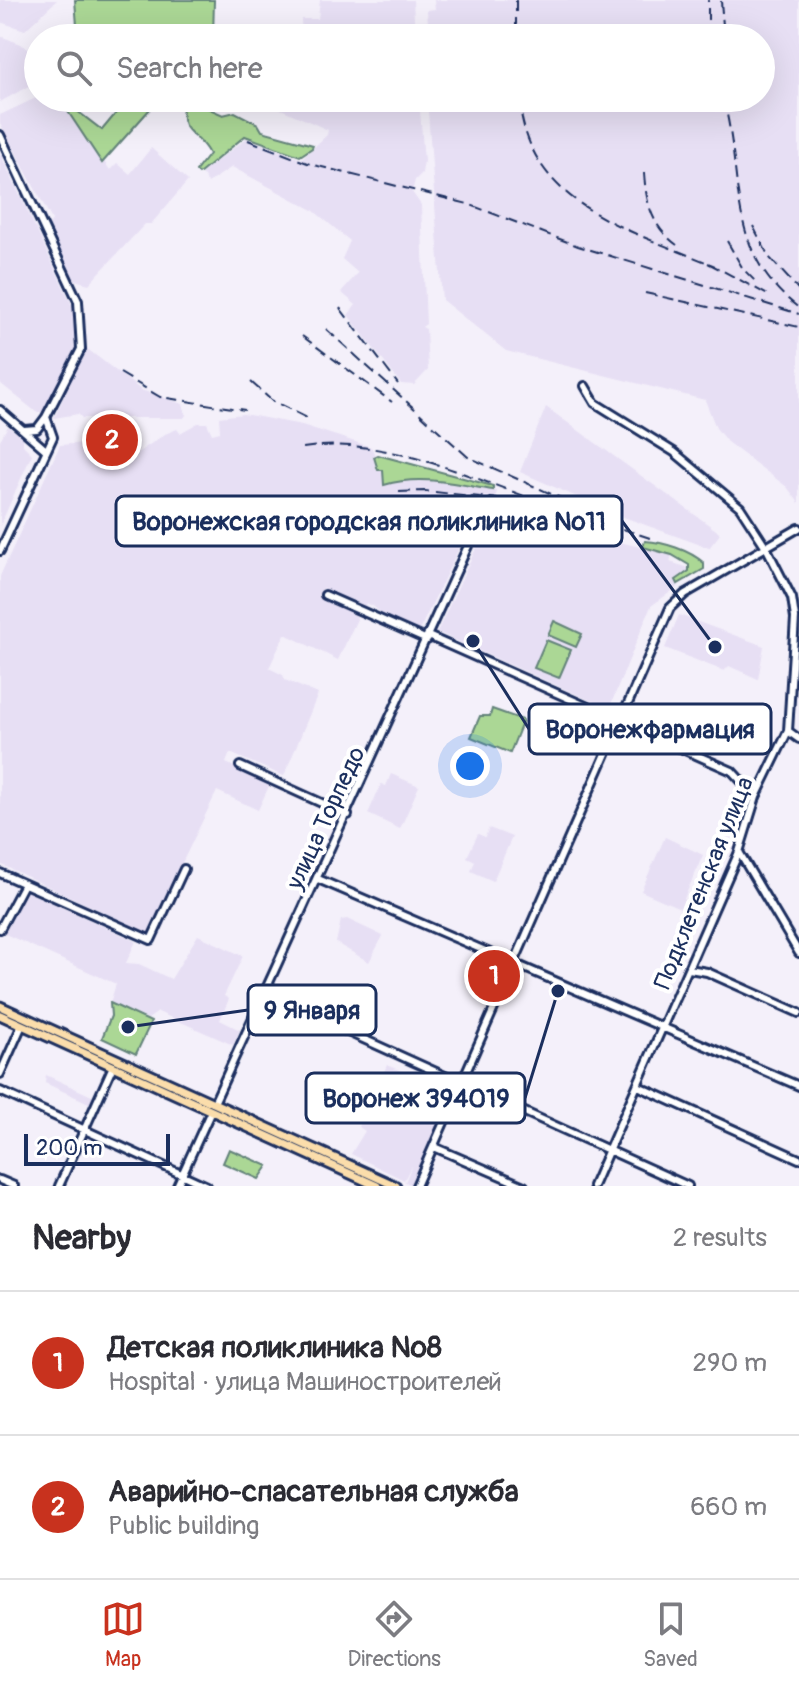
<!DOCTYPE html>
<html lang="en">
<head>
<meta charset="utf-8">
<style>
	:root { --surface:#fff; --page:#f7f7f7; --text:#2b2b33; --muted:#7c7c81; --line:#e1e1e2; --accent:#c8321e }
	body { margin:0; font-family:Pangolin,sans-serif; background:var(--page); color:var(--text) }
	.scale { position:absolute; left:24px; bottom:20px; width:146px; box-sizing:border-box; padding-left:8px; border:4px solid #1b2f5e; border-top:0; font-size:22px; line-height:28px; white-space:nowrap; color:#1b2f5e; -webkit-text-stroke:6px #fff; paint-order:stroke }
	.you { position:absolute; left:470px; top:766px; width:28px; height:28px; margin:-20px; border:6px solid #fff; border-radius:50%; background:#1a73e8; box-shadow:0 0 0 12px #1a73e833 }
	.badge { display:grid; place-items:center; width:52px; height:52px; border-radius:50%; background:var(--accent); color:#fff; font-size:26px; font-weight:700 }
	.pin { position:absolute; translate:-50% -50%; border:4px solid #fff; box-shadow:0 2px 8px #0006 }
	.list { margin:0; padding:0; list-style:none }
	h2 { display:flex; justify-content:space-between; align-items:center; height:104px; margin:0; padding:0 32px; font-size:34px }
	h2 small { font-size:26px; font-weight:400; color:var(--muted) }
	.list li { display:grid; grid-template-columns:52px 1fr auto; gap:24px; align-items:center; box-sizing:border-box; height:144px; padding:0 32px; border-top:2px solid var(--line) }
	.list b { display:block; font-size:30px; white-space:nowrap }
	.list p { margin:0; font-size:26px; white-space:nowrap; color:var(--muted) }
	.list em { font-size:26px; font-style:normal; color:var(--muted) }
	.icon { flex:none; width:44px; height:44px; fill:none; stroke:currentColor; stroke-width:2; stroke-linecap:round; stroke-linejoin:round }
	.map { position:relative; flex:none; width:799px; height:1186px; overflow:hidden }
	.search { position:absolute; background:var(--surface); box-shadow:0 8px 32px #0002; left:24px; right:24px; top:24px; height:88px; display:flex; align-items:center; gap:20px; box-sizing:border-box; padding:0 28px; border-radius:44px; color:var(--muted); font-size:30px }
	.sheet { height:392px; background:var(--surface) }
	nav { display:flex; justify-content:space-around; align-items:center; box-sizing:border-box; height:112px; border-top:2px solid var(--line); background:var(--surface); font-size:22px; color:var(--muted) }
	nav a { display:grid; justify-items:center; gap:4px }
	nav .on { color:var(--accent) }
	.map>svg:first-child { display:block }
	.built { fill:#e7dff4 }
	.green { fill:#abd795; stroke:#63837a; stroke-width:2 }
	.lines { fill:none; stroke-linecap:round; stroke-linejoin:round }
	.minor-casing { stroke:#1b2f5e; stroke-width:12 }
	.major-casing { stroke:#1b2f5e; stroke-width:13 }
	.minor { stroke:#fff; stroke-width:6 }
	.major { stroke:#fbddab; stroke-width:7 }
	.rail { stroke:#1b2f5e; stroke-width:2; stroke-dasharray:12 6; stroke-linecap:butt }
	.labels { text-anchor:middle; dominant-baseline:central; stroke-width:8; stroke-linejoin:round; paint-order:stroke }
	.street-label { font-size:24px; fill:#1b2f5e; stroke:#fff }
	.leader { fill:none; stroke:#1b2f5e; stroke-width:3 }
	.callout-dot { fill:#1b2f5e; stroke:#fff; stroke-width:3 }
	.callout { fill:#fff; stroke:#1b2f5e; stroke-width:3 }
	.callout-label { font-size:26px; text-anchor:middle; font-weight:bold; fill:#1b2f5e }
</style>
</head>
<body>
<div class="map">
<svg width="799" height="1186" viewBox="0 0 799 1186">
	<rect width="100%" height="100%" fill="#f4f0fa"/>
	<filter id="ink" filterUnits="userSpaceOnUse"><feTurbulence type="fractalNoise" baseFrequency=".0125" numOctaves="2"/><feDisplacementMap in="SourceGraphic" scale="16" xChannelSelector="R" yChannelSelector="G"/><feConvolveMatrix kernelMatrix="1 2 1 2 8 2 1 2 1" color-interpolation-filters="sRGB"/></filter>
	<g filter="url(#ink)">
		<path class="built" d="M0,0H57L25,30L0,22Z
			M320,0H413L415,38H302L301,19H318Z
			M434,0H799V503L787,487L727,442L716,428L705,400L506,351L442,300L427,98H761V38H429L427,10L435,9Z
			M0,36L21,44L38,57V81L0,102Z
			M38,97L52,98L64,105L110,170L117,163L130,174L151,148L188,181L151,224H145L89,284L75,280L72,276L47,228L52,220L0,123V115Z
			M270,98H419L424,161L422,173L415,180L412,192L421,205L426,324L422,327L426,329L428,370L414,385L401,384L348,315L356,305L341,292L358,273L342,259L350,241L313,210L232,167L208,183L201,173L247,138L301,159L327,135L328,130L281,109Z
			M0,153L73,307L75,354L43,412H36L0,383Z
			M86,348L141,390L183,404L186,415L184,418H82L78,414L54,418Z
			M546,407L716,530L720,534L709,548L618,515L520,472Z
			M243,414L302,425L371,447L383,470L402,480L430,479L497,491L494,502L548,518L550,514L605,532L604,538L672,555L670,562L689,568V571L676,579L679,586L651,606L609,709L437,632L478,544L480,539L476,537L473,541L466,538L460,546L419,631L383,615L373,606L366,603L365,606L323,588L320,597L356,613L357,619L338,660L285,634L269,668L283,675L285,680L318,694L284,776L230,753L226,763L270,784L258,810L217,791L148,933L0,864V576L60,445L108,441L136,454L165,434L177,429L180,433L198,423H207L212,434L220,432L219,417Z
			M8,426L23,438V445L32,454L0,526V440Z
			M679,615L764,646L758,679L729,666L724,671L665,648Z
			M391,774L419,786L400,829L368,814L381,784L386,786Z
			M489,828L512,837L493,881L471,871L475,861L467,857L478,834L485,837Z
			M665,837L703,855L680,908L641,891Z
			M24,890L136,941L126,963L139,964L171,979L198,935L243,956L224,996L229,999L220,1020L240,1030L233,1045L158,1012L148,1019L110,1003L116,984L3,933Z
			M347,919L383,936L369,962L336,943L341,920Z
			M387,1065L432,1084L430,1091L443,1097L449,1083L457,1087L413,1185L405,1182L412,1165L404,1180L351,1154L365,1131L359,1127Z
			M46,1075L94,1097L91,1104L45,1083Z"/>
		<path class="green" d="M75,0H214L213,38H78Z
			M59,98H69L76,110L102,130L122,106L114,98H150V109L102,163Z
			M166,98H185L223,115L235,112L258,124L262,131L313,145L312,148L300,156L245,136L199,174L196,171L209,154C198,132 179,134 183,106Z
			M378,455L493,486V490C455,484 422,474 384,485L383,470H378L374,457Z
			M645,541C664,542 689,550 704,563V569L678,584L676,580L689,571V565L672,555L643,547Z
			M554,621L582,634L576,647L548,635Z
			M546,640L571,650L559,678L534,668Z
			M492,709L523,720L510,753L471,737L480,716H490Z
			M110,1003L151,1022L136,1054L102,1038L111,1016Z
			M229,1149L268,1166L259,1179L223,1163Z"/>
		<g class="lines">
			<g class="minor-casing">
				<path id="minor" d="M0,135L78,301L81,349L46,417L53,437L0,551
					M585,386L595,403L674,452L740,507L766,547L792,598L795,618L788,731L756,797L739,852L593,1186
					M0,410L46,450
					M24,430L37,429L46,417
					M325,595L427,640
					M428,636L732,771L756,797
					M788,731L799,739
					M240,766L348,815
					M739,852L799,953
					M0,873L151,940L184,869
					M318,879L799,1086
					M0,929L24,884
					M689,969L707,972L799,1013
					M264,994L688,1186
					M0,1074L22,1025
					M638,1086L799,1159
					M0,1091L207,1186
					M214,1103L468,546
					M434,1147L524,1186
					M0,1180L14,1186
					M59,1186L113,1066
					M177,1186L211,1111
					M416,1186L670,608L685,594L799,528"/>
			</g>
			<g class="major-casing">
				<path id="major" d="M0,1006L396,1186
					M0,1015L377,1186"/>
			</g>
			<use href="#minor" class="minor"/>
			<use href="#major" class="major"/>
			<path class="rail" d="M516,0V38
				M721,1L724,38
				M708,38V0
				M519,98C528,207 631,230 715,266
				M723,98C745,178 724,252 799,308
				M248,140L310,164L468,204L578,246L799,314
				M644,173C646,203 652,227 677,245
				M753,226L769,257L799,290
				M727,241L743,269L756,282
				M708,263L768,295
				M645,293L799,327
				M340,308L398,384
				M326,329L468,457L583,508
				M302,336L392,402
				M120,373L160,397L245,410
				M251,382L271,400L311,420
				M303,448C386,434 476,481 553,506
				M399,492L425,491L508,500
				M571,512L650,538"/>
		</g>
	</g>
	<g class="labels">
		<g class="street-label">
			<text transform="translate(326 818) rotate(-65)">улица Торпедо</text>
			<text transform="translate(704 883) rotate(-68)">Подклетенская улица</text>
		</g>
	</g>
	<path class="leader" d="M715 647L622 521M473 641L529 729M128 1027L248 1010M558 991L525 1098"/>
	<g class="callout-dot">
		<circle cx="715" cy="647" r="8"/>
		<circle cx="473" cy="641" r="8"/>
		<circle cx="128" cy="1027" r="8"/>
		<circle cx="558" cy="991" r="8"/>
	</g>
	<g class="callout">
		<rect x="116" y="496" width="506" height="50" rx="8"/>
		<rect x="529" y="704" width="242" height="50" rx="8"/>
		<rect x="248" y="985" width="128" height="50" rx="8"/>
		<rect x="306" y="1073" width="219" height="50" rx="8"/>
	</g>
	<g class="callout-label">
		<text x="369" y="530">Воронежская городская поликлиника №11</text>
		<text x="650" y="738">Воронежфармация</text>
		<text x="312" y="1019">9 Января</text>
		<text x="416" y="1107">Воронеж 394019</text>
	</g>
</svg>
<div class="scale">200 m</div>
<div class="you"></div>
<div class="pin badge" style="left:494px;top:976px">1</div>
<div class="pin badge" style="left:112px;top:440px">2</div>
<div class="search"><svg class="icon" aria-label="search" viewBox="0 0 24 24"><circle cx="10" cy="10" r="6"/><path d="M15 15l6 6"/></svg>Search here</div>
</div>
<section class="sheet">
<h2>Nearby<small>2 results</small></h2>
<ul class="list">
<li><span class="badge">1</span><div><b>Детская поликлиника №8</b><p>Hospital · улица Машиностроителей</p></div><em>290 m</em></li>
<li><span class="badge">2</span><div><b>Аварийно-спасательная служба</b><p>Public building</p></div><em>660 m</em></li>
</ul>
</section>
<nav>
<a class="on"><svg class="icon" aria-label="map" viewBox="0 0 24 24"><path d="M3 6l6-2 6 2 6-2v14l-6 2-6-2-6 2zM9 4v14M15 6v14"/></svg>Map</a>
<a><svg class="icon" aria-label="directions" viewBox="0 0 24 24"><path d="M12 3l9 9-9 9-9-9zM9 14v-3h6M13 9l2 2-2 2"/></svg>Directions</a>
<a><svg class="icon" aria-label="saved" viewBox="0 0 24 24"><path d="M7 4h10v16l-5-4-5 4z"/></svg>Saved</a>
</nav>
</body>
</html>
